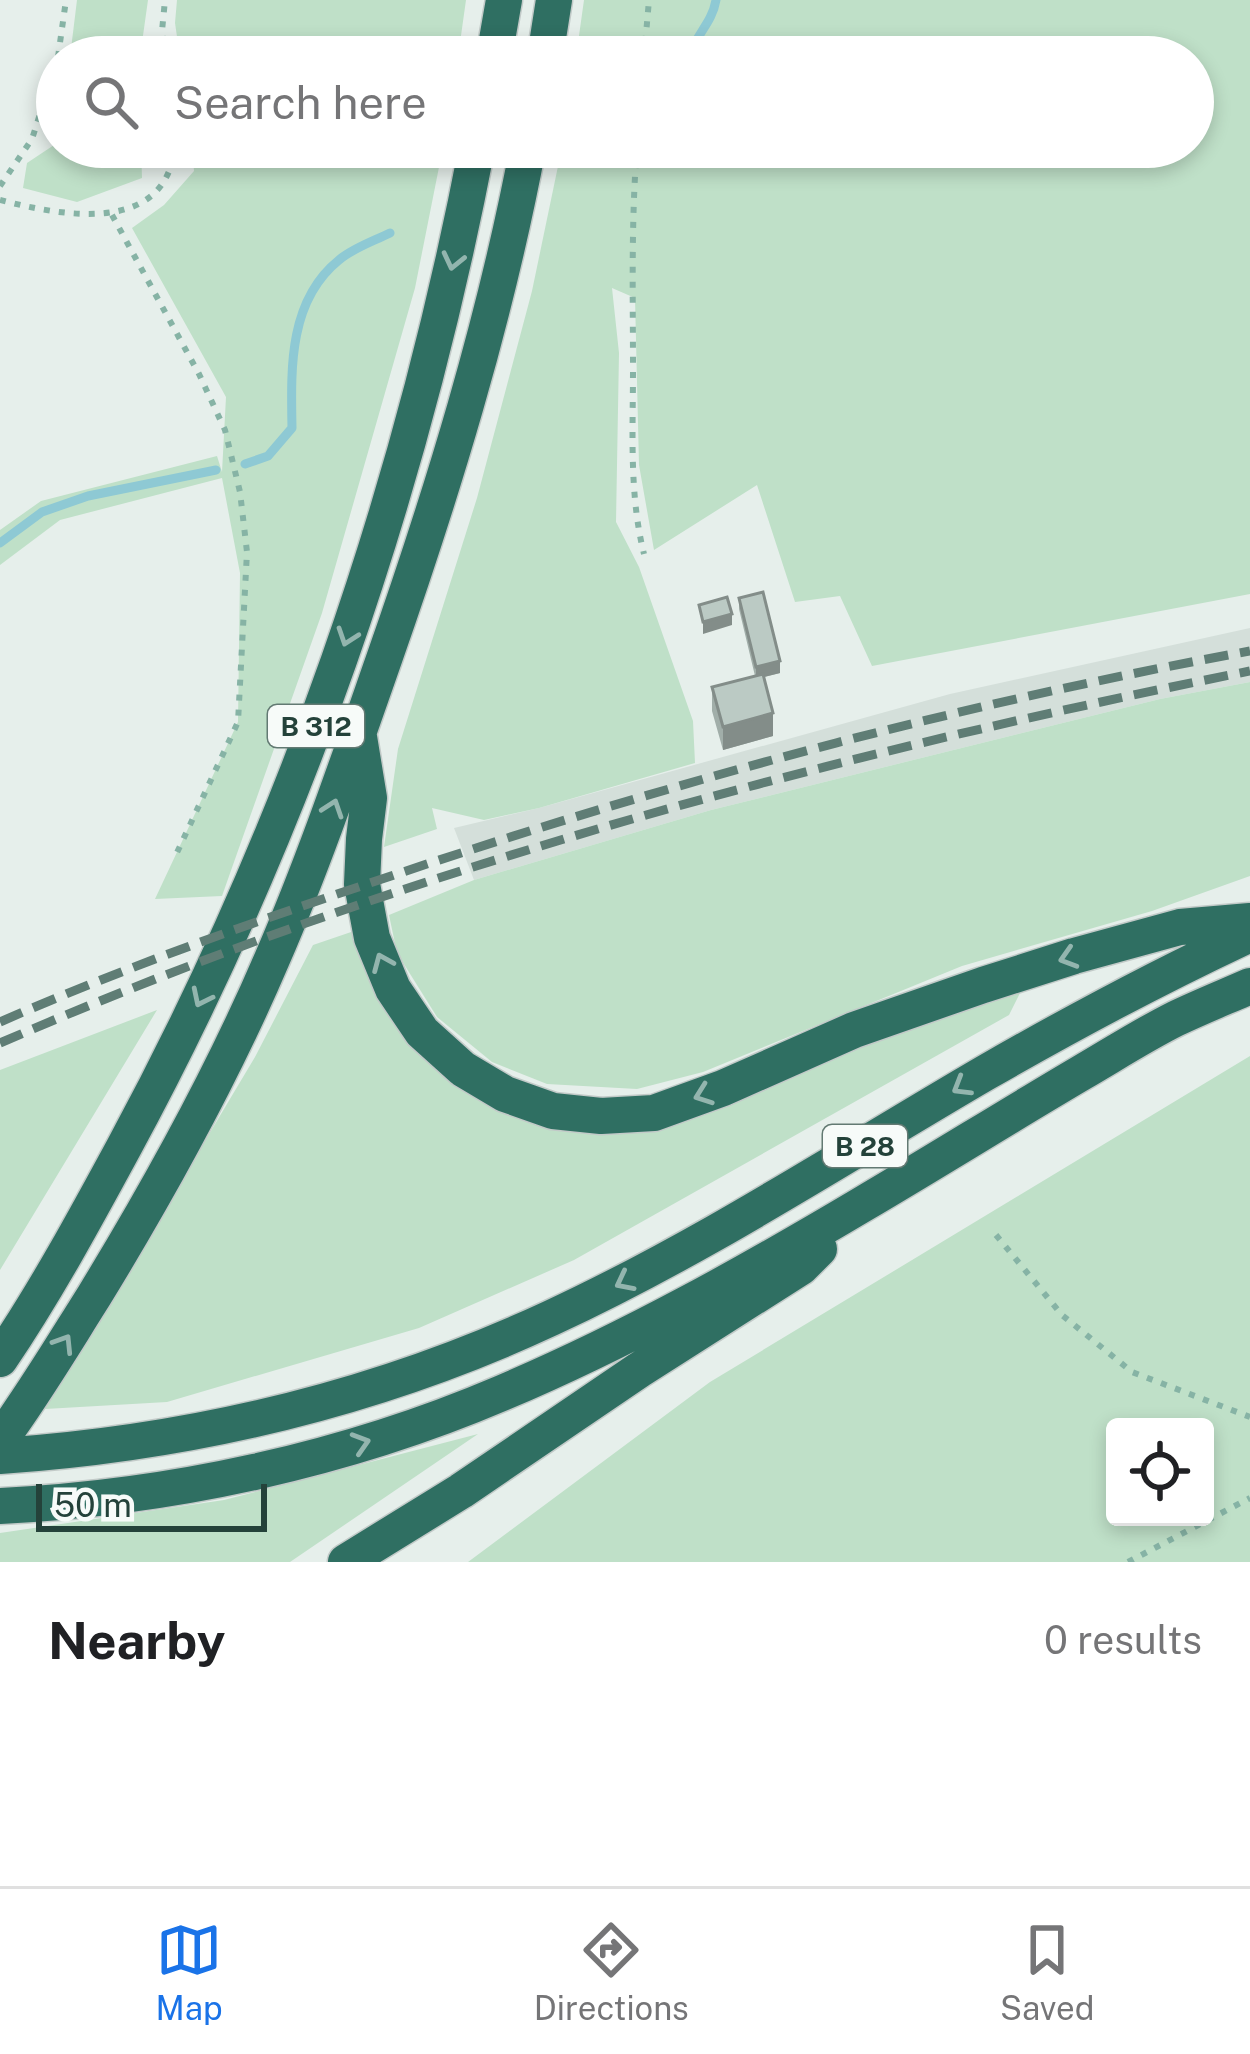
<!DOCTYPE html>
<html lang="en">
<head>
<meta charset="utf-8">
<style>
	:root { --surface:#fff; --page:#f6f6f6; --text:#202124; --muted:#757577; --line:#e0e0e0; --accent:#1a73e8 }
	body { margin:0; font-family:"Public Sans",sans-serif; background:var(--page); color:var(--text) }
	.controls { position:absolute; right:36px; bottom:36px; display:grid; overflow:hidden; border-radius:12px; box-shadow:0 6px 18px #0003 }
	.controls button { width:108px; height:108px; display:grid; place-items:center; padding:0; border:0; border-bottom:3px solid var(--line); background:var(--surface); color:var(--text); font:60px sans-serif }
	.scale { position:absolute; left:36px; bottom:30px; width:231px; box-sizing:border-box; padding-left:12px; border:6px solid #24423a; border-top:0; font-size:33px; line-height:42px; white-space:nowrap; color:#24423a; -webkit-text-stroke:9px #f7fbf9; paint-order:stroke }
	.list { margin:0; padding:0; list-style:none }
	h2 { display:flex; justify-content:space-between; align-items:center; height:156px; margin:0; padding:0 48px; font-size:51px }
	h2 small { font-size:39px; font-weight:400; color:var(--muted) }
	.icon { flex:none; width:66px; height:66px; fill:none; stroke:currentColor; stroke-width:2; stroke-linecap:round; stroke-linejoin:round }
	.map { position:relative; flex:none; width:1250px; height:1562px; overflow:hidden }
	.search { position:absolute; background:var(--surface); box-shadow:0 6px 18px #0003; left:36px; right:36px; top:36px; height:132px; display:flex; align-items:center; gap:30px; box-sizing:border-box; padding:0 42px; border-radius:66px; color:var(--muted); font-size:45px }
	.sheet { height:324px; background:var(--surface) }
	nav { display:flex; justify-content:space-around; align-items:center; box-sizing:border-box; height:168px; border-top:3px solid var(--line); background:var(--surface); font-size:33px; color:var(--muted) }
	nav a { display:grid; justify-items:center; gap:6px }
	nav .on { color:var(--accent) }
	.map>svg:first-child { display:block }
	.built { fill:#d4dfda }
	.green { fill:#bfe0c8; fill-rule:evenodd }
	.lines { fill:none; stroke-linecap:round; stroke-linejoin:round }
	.stream { stroke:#8ec9d4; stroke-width:9 }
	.highway-casing { stroke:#c2cac8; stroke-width:39 }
	.path { stroke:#86b3a5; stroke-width:6; stroke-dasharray:6 9; stroke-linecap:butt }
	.highway { stroke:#2f6f62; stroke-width:36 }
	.rail { stroke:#5f7d75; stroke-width:9; stroke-dasharray:24 12; stroke-linecap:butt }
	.wall { fill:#a1aea9 }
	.shaded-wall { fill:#838d89 }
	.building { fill:#bbcac4; stroke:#838d89; stroke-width:3 }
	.oneway { stroke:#93b5ae }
	.labels { text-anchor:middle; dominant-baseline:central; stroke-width:9; stroke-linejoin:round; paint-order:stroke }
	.shield { fill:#f7fbf9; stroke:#637a73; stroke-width:3 }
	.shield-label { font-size:27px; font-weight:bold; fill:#24423a }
</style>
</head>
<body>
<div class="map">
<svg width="1250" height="1562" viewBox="0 0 1250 1562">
	<rect width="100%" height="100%" fill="#e6efeb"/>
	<path class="built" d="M1250,628V682L1160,699L711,810L474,880L454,828L539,808L950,694Z"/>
	<path class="green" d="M77,0H148L140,57H70Z
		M177,0H466L458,57H180L175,23Z
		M584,0H1250V594L872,666L840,596L795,602L757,485L654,550L639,465L635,298L612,288L619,353L616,522L639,567L693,721L695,763L539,808L484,820L432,808L437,829L384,847L398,749L477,498L532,291L562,147H1193V57H576Z
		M57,143V147H141L142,178L77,202L23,188L27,163Z
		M192,147H443L415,288L322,613L222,896L155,899L238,722L240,573L222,478L60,520L0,565V530L41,501L217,456L222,472L226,397L132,228L164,205L194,171Z
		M1250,682V876L1152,911L962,966L703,1072L637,1089L547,1084L492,1062L437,1017L397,953L389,915L474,880L711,810L1160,699Z
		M357,930L448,1076L630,1132L933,1011L1024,985L1009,1015L574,1260L419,1328L167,1402L45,1409L255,1057L313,945Z
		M157,1010L0,1270V1070Z
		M1250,1056V1562H468L710,1382ZM1115,1427H1205V1517H1115Z
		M478,1434L290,1562H0V1533L224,1500Z"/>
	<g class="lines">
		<path class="stream" d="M689,57C695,35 712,24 716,0
			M245,464L268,456L292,428C291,370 288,301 339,260C353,248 374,241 390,233
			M0,543L42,512L88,496L216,470"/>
		<g class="highway-casing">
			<path id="highway" d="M494,57L504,0
				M545,57L554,0
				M359,737L369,798L364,839L362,884L372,938L393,989L422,1032L463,1069L505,1094L553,1111L601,1116L654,1113L723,1088L854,1030L983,985L1074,956L1180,927L1250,921
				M0,1359C46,1291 85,1219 124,1147C293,835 410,496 477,147
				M0,1440C34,1394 63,1345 94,1296C160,1188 222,1076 272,959C314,862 348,762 383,662C442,494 495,322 528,147
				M0,1456C191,1443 377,1399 551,1318C702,1248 841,1157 985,1073C1072,1023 1160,976 1250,934
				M0,1506C170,1498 345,1460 502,1393C627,1340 747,1273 863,1204C936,1161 1008,1116 1081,1073C1112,1055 1143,1035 1175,1019C1200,1007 1225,997 1250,986
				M346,1562L461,1491L639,1370L801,1267L819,1249"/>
		</g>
		<path class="path" d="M58,57L66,0
			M165,57L162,31L165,0
			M644,57L649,0
			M637,147C631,221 633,295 633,370C633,432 629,494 644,554
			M0,186L32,139L57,61
			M0,200C62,216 165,236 175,147
			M112,215L199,374L225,430L240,492L247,552L238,722L174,859
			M996,1235L1062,1315L1132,1372L1250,1417
			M1128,1562L1250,1498"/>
		<use href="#highway" class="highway"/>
		<path class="rail" d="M0,1022C128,966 259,920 391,876C671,782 959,704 1250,651
			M0,1043C399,870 824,756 1250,671"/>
	</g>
	<path class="wall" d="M739,598L780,673L764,677L773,736L723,750L712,711V687L755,676L739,609Z"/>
	<path class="shaded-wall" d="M732,614V625L703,634V622Z
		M780,661V673L756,679V667Z
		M773,713V736L723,750V727Z"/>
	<path class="building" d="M763,592L780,661L756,667L739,598Z
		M727,597L732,614L703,622L699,605Z
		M763,674L773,713L723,727L712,687Z"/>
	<defs><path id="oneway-chevron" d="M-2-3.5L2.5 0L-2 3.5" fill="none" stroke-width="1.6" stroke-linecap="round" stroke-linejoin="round" transform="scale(3)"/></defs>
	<g class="oneway">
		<use href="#oneway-chevron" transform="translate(453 261) rotate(103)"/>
		<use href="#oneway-chevron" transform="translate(347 637) rotate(109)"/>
		<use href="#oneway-chevron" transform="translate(333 808) rotate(-71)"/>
		<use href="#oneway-chevron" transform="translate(1068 958) rotate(163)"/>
		<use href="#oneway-chevron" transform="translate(382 962) rotate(-113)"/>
		<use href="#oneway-chevron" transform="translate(201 998) rotate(116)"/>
		<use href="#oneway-chevron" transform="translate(961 1087) rotate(149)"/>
		<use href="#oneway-chevron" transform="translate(703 1095) rotate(160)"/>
		<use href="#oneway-chevron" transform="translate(624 1282) rotate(153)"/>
		<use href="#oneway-chevron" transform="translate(64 1343) rotate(-58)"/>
		<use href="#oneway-chevron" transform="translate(361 1443) rotate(-17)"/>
	</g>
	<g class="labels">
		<g class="shield">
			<rect x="268" y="705" width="96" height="42" rx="9"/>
			<rect x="823" y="1125" width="84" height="42" rx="9"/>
		</g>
		<g class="shield-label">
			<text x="316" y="726">B 312</text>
			<text x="865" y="1146">B 28</text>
		</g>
	</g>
</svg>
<div class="controls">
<button><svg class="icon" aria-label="locate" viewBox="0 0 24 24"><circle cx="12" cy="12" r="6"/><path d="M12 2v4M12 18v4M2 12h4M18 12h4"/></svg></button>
</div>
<div class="scale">50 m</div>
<div class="search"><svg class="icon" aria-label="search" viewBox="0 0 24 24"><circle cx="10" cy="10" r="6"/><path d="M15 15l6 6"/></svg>Search here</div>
</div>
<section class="sheet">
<h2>Nearby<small>0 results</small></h2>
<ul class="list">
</ul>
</section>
<nav>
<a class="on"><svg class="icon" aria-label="map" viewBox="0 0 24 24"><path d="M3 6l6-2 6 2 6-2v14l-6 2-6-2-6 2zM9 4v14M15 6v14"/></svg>Map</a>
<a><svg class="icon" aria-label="directions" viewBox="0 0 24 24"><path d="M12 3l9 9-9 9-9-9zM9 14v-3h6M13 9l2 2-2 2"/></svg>Directions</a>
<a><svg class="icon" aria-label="saved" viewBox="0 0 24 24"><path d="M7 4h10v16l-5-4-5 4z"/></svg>Saved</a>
</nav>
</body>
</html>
